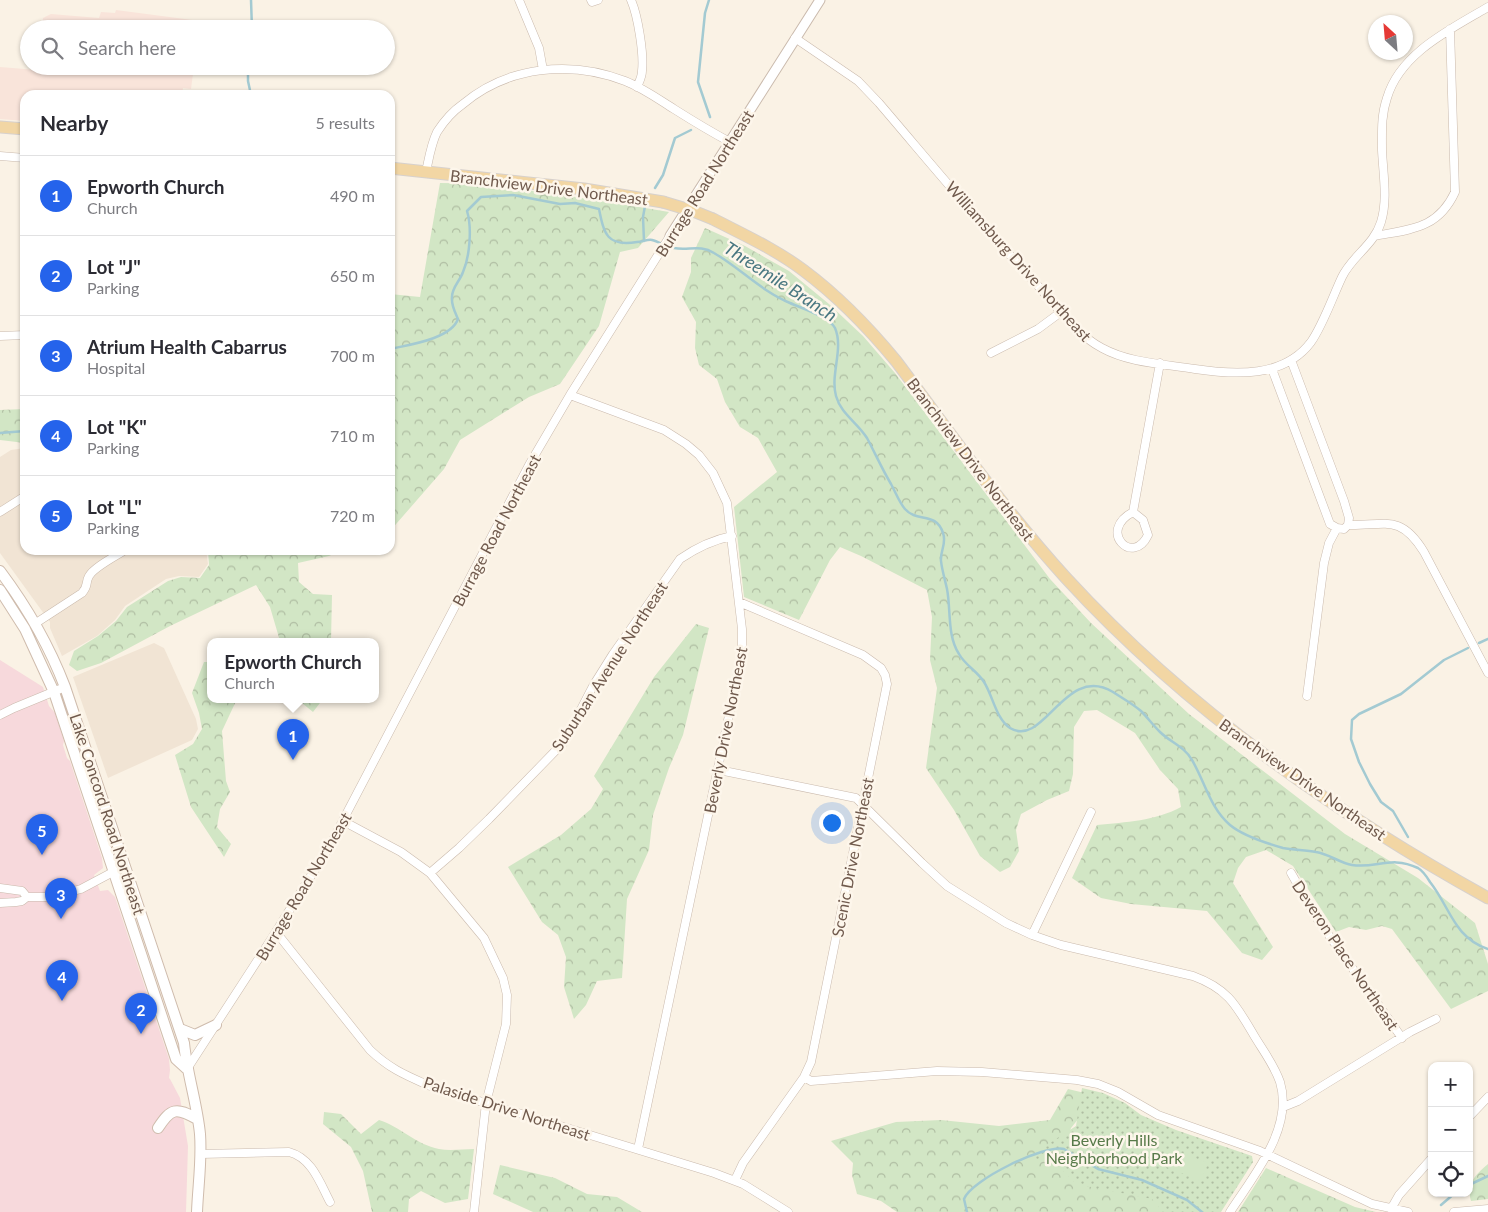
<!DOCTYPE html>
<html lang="en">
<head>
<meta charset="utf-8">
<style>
	:root { --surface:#fff; --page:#f7f7f7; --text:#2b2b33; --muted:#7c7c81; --line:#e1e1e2; --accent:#2563eb }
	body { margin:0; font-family:Lato,sans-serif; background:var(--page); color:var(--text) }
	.controls { position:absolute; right:15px; bottom:15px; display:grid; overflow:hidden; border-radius:10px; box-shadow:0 1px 4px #0004 }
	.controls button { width:45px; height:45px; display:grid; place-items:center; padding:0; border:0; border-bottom:1px solid var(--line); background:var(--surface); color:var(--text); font:25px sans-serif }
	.compass { position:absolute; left:1368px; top:15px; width:45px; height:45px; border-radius:50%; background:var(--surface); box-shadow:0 1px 4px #0004; rotate:334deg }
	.you { position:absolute; left:831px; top:822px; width:18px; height:18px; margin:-12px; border:4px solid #fff; border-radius:50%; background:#1a73e8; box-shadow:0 0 0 8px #1a73e833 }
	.badge { display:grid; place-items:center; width:32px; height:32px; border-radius:50%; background:var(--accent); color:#fff; font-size:16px; font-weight:700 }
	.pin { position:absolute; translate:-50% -41px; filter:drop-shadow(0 1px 2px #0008) }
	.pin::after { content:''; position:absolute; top:26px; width:18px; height:15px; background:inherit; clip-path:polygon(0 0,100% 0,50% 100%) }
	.popup { position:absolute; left:207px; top:638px; width:172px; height:65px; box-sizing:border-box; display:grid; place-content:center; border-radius:10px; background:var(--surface); filter:drop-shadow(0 1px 4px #0005); font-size:16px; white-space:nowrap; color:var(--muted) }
	.popup b { font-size:19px; color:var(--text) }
	.popup::after { content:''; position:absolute; left:50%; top:100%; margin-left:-10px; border:10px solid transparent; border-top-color:var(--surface) }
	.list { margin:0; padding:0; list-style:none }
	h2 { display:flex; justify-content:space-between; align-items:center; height:65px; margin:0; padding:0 20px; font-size:21px }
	h2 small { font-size:16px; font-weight:400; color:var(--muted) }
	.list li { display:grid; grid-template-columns:32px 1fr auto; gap:15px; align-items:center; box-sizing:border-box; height:80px; padding:0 20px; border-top:1px solid var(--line) }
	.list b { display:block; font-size:19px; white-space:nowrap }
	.list p { margin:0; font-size:16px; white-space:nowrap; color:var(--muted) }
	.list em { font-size:16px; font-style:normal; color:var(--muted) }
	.icon { flex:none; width:28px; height:28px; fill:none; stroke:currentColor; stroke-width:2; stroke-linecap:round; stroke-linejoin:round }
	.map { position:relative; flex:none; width:1488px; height:1212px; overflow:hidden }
	.search { position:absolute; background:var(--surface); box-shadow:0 1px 4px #0004; left:20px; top:20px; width:375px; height:55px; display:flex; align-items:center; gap:12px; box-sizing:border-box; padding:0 18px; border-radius:28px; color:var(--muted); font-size:19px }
	.panel { position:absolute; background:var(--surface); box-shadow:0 1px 4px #0004; left:20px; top:90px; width:375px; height:465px; border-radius:15px }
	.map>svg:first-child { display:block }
	.residential { fill:#f1e4d4 }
	.commercial { fill:#f9e4da }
	.medical { fill:#f7d9dc }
	.forest { fill:url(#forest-crowns) }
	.park { fill:url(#park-dots) }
	.garden { fill:#d2e6c5 }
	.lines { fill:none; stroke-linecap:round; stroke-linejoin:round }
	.stream { stroke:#a3cad2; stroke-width:2.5 }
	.minor-casing { stroke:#cabaad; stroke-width:9 }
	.tertiary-casing { stroke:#cabaad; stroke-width:11 }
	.secondary-casing { stroke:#cfbcad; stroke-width:12 }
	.primary-casing { stroke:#d7d1cd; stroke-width:13 }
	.minor { stroke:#fff; stroke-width:8 }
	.tertiary { stroke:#fff; stroke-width:9 }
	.secondary { stroke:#fff; stroke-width:10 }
	.primary { stroke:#f2d6a4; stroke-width:11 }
	.primary-bridge-casing { stroke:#d7d1cd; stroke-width:13; stroke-linecap:butt }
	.primary-bridge { stroke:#f2d6a4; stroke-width:11 }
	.labels { text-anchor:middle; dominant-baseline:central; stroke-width:5; stroke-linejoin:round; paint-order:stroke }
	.street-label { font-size:16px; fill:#705a4d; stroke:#fdf6eb }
	.park-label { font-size:16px; fill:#577a49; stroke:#fdf6eb }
	.water-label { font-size:18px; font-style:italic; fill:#497781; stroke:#fdf6eb }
</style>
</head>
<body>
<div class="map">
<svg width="1488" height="1212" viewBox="0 0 1488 1212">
	<defs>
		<pattern id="forest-crowns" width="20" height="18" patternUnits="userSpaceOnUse" patternTransform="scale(1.25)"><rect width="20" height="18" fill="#d2e6c5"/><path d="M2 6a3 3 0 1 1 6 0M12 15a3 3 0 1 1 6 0" fill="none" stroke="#afbda2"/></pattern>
		<pattern id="park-dots" width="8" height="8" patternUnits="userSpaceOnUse" patternTransform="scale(1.25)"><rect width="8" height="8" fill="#d2e6c5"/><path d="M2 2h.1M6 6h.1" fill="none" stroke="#afbda2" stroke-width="1.8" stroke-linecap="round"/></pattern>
	</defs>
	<rect width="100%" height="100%" fill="#faf2e5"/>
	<path class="residential" d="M25,448V550H206L208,564L199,577L179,576L166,579L125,606L115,620L97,636L62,656L50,628V622L0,553V457L11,450Z
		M154,643L164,648L196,719L198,729L192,740L108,778L73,677Z"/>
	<path class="commercial" d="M116,10L200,21L199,29H42L43,18L51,14L99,18L101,12L115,13Z
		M38,66H194L191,89L183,88L182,95H25V121L0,119V67L37,70Z"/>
	<path class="medical" d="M0,660L43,687L49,706L55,713L64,741L63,745L67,758L70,761L102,858L103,868L94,875L100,891L108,890L115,897L169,1059L170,1070L169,1078L170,1079L180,1098L188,1146L186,1212H0Z"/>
	<path class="forest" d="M440,183C477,183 512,188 548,193C589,199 629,205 669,212L638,248L620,252L599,326L560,384L529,397L460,440L444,469L390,531V294L420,297Z
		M705,228L745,246L789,271L829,304L863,336L895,373L1050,579L1091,623L1189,714L1345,834L1418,878L1475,923L1488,964V991L1451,1009L1392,929L1382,926L1366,930L1349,927L1336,932L1293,866L1266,850L1246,857L1238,868L1233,883L1273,947L1262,960L1242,953L1207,911L1131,904L1101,898L1072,878L1097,825C1126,822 1155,821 1181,807L1178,789L1160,770L1135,733L1097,710L1084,711L1074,727L1073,774L1069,791L1047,800L1021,814L1016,830L1019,851L1010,867L1000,872L980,856L954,810L926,768L937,688L930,660L932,617L927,590L861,556L840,547L830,560L799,620L744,597L734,507L777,472L758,438L740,427L725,402L717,379L699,365L695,348L696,322L682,297L691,272V258Z
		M25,409V443L0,440V410Z
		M208,550H342L329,556L298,563L299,582L313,594L332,595L331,641H280L270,607L256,585L170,626L101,663L77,671L69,665L74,651L98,636L116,621L127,607L168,581L181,577L200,578L209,565Z
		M696,624L709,628L683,735L669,768L653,815L649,850L627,899L622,978L597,981L586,1005L574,1019L564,987L566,957L558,935L542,922L508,867L561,835L591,809L603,789L594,776L654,677Z
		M204,662H210V699H237L222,731L226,781L230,792L220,809L217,827L231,844L224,857L191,807L175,755L193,744L202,729L199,713L192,693Z
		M297,699H323L313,712Z
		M1068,1089L1089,1094L1079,1118L1071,1128L1067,1142L1182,1212H897L881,1201L857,1194L852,1175L853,1163L831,1141L896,1122L941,1120L999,1126L1050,1120Z
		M324,1112L341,1114L361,1134L379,1120C399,1126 417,1145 439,1149C450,1151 463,1149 474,1149L468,1199L445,1203L421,1191L409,1199L408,1212H372L363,1171L351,1147L323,1124Z
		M1488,1164V1199L1471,1201C1466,1184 1475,1175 1488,1164Z
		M500,1165L555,1178L587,1194L617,1197L642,1212H533L493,1194Z
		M1266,1168L1355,1207L1376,1212H1238Z"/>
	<path class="park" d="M1082,1088L1103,1093L1125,1103L1141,1115L1176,1130L1252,1156L1253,1162L1221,1212H1163L1152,1199L1076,1184L1057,1165L1028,1157L1076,1126Z"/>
	<path class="garden" d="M1172,1149L1208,1163L1201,1181L1164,1166Z"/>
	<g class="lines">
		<path class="stream" d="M251,0L252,29
			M709,0L705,13L698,82L710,117
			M248,66V81L251,95
			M655,188L663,175L675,138L691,130
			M644,241L643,217L645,206
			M390,349C408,345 451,339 458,319C455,312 451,305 452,297C452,287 460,281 463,272C470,256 472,227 467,211L481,197L513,195L560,204L575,203L599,209C604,234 607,247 637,242C642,242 648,239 652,240C659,242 666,246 674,248C688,251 700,244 714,253C740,268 761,291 790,303C801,308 830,317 835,328C844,349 830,374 836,396C841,414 857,422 867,438C875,453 882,469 891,484C896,493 899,502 905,509C917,523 936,511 943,533C947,543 940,551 941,561C942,570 945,580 947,589C951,609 947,636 959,654C965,665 978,672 984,682C993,696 996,719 1010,728C1044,749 1065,663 1113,692C1122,698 1133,704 1141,711C1147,717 1153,725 1160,732C1170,742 1185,747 1192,760C1205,782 1210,808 1230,825C1242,835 1269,844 1283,848C1294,850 1306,850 1316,852C1329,854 1340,863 1352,865C1376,869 1391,855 1418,868C1423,871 1427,877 1430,882C1450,907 1454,938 1488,949
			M0,433L25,431
			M1479,643L1488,639
			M1408,837L1393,811L1381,802L1370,784L1359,762L1351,739L1352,720L1359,714L1401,694L1444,660L1468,648
			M1469,1185L1488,1176
			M1441,1205L1455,1193
			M967,1212L964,1199C971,1180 1045,1144 1064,1149L1098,1169L1142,1180L1187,1200L1202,1212"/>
		<g class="minor-casing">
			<path id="minor" d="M519,0L539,48L543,70
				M591,0L592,2L598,0
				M631,0C638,16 644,54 642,71C642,77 639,82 637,87
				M795,38L858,81L879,103C932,165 984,228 1040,288C1058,309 1077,335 1102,348C1129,363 1165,364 1195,369C1235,375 1284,378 1311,342C1323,325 1333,296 1342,277C1352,256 1374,245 1381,222C1388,200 1383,173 1382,150C1382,132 1381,115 1387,98C1400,53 1451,29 1488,7
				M0,156L25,158
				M426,172C429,158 431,144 437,132C444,121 453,111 463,104C508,66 571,60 625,81C643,88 658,99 674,109C693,121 711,132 730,142
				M1375,236C1411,229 1438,229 1455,192L1450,29
				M0,336L25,335
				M991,353L1038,329L1061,312
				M1291,360L1344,501L1349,518L1348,525
				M1272,369L1330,524L1337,528L1344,529L1348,525C1385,526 1400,513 1424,552L1488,673
				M570,395L664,430L686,444L699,455L713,473L727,503L742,629V650L740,663L638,1149
				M0,512L25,496
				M1133,512L1143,520L1148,535C1133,567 1097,531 1133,512L1160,363
				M36,623L82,593C89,585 85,583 89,576C94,567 116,556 125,550
				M1307,696L1324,563L1329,543L1337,528
				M0,715L14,708L65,687
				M719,770L856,798L922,863L947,886L1006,923L1032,935L1061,945L1193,976C1226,988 1235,1003 1252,1032C1261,1048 1274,1064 1280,1082C1294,1128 1254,1175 1230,1212
				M343,821L401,852L430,873L484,938L503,978L507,995L506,1024L486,1103L474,1212
				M430,873L459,848L489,819L564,742L593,686L613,654L680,559C696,548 712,540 732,536
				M1291,873L1318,920L1402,1038
				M0,888L22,891L27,897
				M0,903L16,902L22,901L27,897H50L81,889L113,872L124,862
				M276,932L370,1050C390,1069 405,1075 430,1086L714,1173L743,1184L788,1212
				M1032,935L1091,812
				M187,1069L272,938L329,847L529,465L570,395L670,236
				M804,1077L811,1081L937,1071L982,1072L1077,1080L1098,1084L1118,1092L1158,1115L1260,1151L1372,1204L1408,1212
				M1283,1107L1298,1101L1410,1032L1436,1019
				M1469,1117L1488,1097
				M200,1154L289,1152C312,1158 320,1183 330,1202
				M735,1180L743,1163L804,1077L811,1062L887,684L885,675L881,668L863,655L739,602
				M1391,1209L1399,1195L1432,1158
				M1454,1212L1488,1209"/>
		</g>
		<g class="tertiary-casing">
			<path id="tertiary" d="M670,236L820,0"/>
		</g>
		<g class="secondary-casing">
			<path id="secondary" d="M0,571C27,607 49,645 65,687L184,1043C187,1074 197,1103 200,1134C202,1160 198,1186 197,1212
				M0,590L25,629L54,692L176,1059L187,1069
				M180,1029L195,1035L216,1025
				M158,1128C171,1108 176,1107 197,1119"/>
		</g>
		<g class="primary-casing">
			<path id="primary" d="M0,127L25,129
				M390,168L584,189L663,202
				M713,219C744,235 775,249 803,270C838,296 868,327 896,361C951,434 1004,510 1066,578C1186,709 1333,812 1488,898"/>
		</g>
		<use href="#minor" class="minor"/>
		<use href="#tertiary" class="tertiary"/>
		<use href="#secondary" class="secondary"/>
		<use href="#primary" class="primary"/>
		<g class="primary-bridge-casing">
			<path id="primary-bridge" d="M663,202L693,211L713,219"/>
		</g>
		<use href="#primary-bridge" class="primary-bridge"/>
	</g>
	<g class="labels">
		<g class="street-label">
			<text transform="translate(704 183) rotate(-58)">Burrage Road Northeast</text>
			<text transform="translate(549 187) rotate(7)">Branchview Drive Northeast</text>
			<text transform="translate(1019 261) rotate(48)">Williamsburg Drive Northeast</text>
			<text transform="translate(971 459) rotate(53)">Branchview Drive Northeast</text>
			<text transform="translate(496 530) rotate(-62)">Burrage Road Northeast</text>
			<text transform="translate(609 666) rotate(-57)">Suburban Avenue Northeast</text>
			<text transform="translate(725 730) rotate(-79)">Beverly Drive Northeast</text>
			<text transform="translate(1303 779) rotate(35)">Branchview Drive Northeast</text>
			<text transform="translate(108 814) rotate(72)">Lake Concord Road Northeast</text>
			<text transform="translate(852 857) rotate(-79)">Scenic Drive Northeast</text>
			<text transform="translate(303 886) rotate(-59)">Burrage Road Northeast</text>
			<text transform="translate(1346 955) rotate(56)">Deveron Place Northeast</text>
			<text transform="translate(507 1108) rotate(18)">Palaside Drive Northeast</text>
		</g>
		<g class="park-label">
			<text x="1114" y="1139">Beverly Hills<tspan x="1114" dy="18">Neighborhood Park</tspan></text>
		</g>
		<g class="water-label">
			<text transform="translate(781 281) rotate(33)">Threemile Branch</text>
		</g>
	</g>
</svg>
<div class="controls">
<button>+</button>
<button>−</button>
<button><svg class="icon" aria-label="locate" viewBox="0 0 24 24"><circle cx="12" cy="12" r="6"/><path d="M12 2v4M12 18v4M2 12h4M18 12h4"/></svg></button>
</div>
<svg class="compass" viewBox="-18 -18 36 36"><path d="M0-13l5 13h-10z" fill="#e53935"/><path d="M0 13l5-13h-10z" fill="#7c7c81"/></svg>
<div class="you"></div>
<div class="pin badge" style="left:293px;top:760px">1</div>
<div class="popup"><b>Epworth Church</b>Church</div>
<div class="pin badge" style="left:141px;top:1034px">2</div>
<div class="pin badge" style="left:61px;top:919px">3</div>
<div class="pin badge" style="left:62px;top:1001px">4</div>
<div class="pin badge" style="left:42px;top:855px">5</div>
<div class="search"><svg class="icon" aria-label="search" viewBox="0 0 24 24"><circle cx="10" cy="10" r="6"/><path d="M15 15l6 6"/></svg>Search here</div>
<section class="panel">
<h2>Nearby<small>5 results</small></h2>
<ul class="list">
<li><span class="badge">1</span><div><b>Epworth Church</b><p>Church</p></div><em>490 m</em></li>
<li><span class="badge">2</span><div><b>Lot &quot;J&quot;</b><p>Parking</p></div><em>650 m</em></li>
<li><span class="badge">3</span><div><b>Atrium Health Cabarrus</b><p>Hospital</p></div><em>700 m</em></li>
<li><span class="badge">4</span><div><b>Lot &quot;K&quot;</b><p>Parking</p></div><em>710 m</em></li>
<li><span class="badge">5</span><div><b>Lot &quot;L&quot;</b><p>Parking</p></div><em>720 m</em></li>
</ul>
</section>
</div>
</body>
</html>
